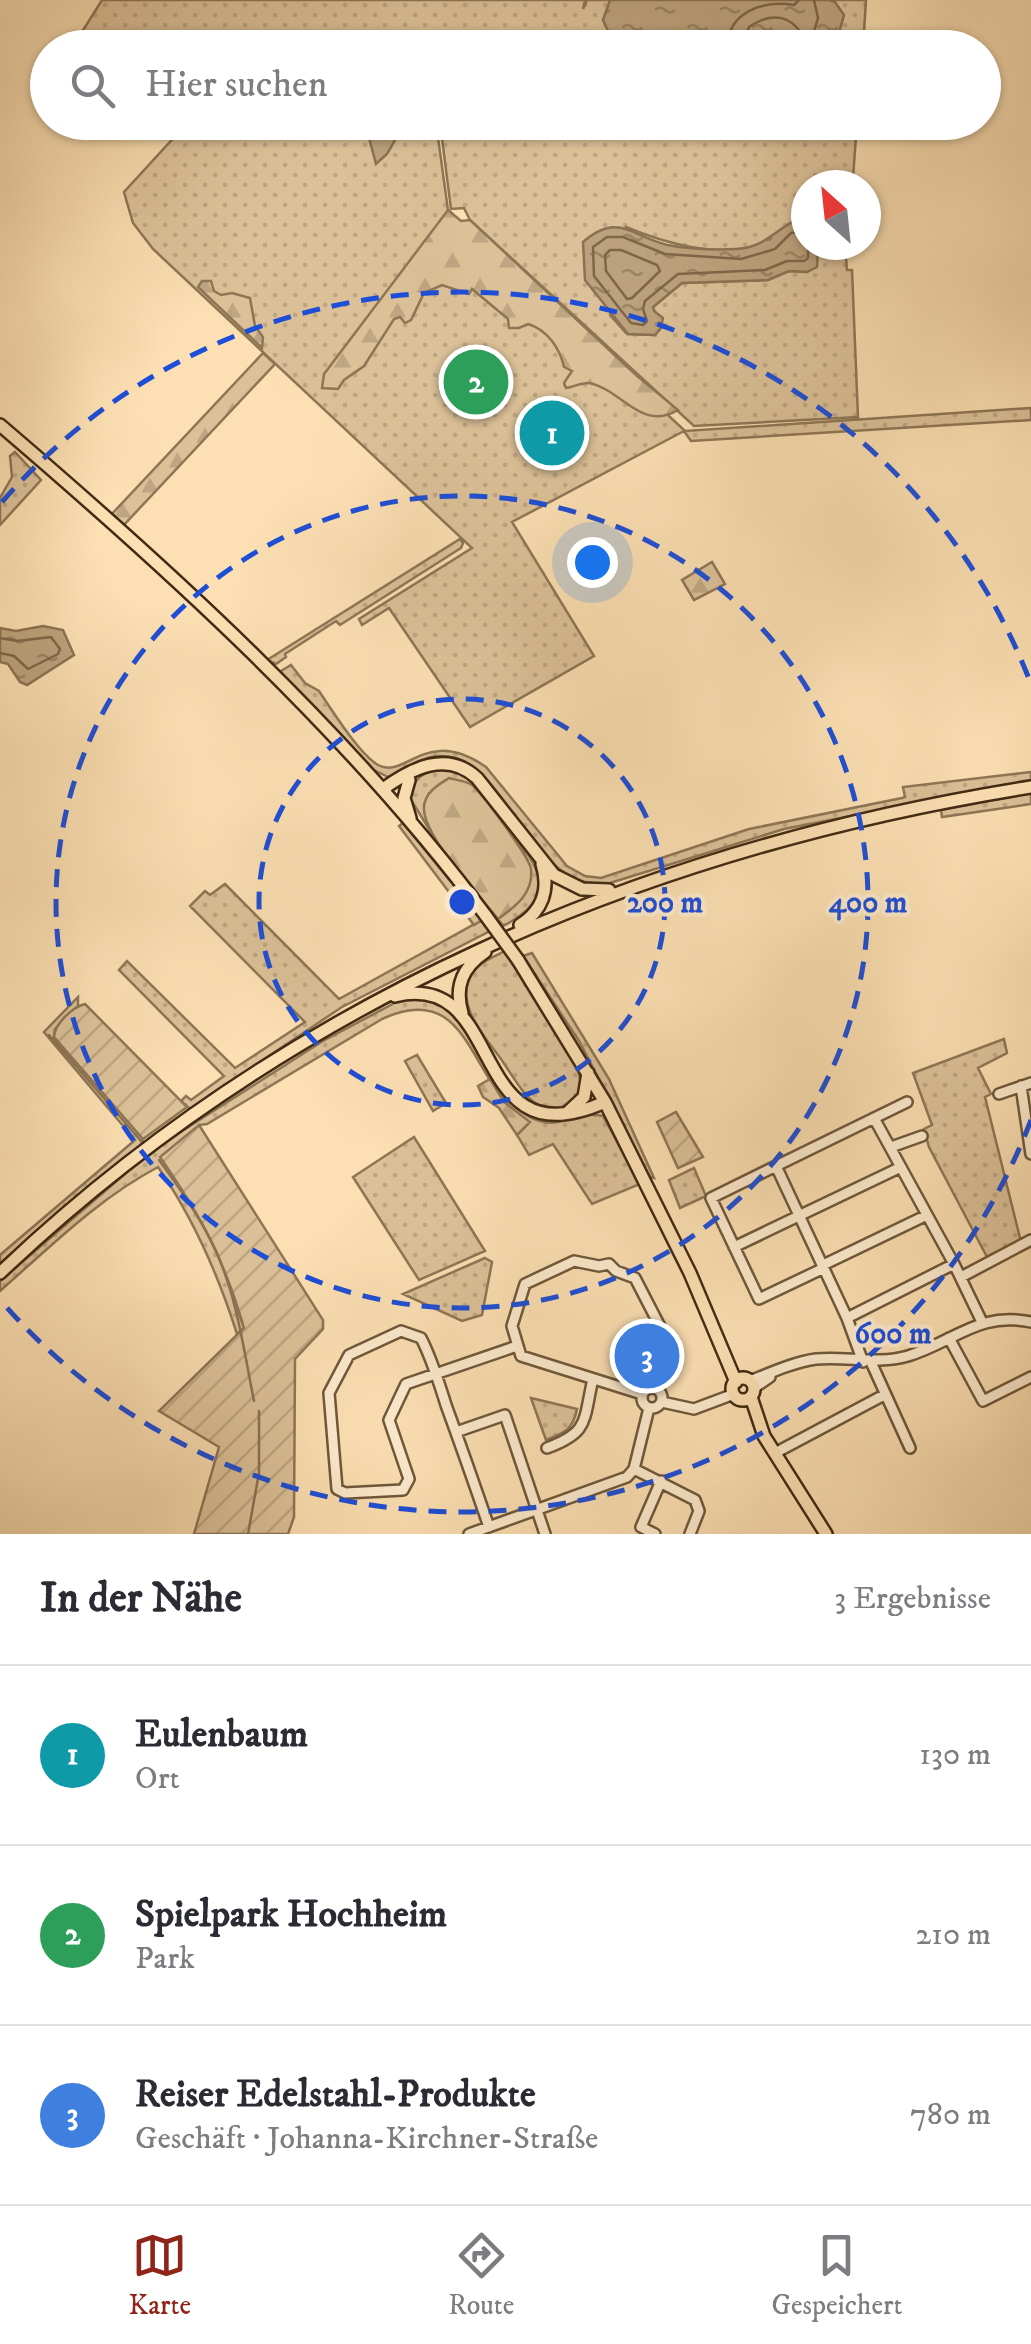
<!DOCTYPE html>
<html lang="de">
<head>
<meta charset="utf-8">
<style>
	:root { --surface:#fff; --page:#f7f7f7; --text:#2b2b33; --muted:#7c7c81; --line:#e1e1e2; --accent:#8f2418 }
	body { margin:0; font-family:"IM FELL DW Pica",serif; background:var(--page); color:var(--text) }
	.compass { position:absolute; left:791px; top:170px; width:90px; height:90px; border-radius:50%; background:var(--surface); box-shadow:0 2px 8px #0004; rotate:333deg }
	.you { position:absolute; left:592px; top:562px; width:35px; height:35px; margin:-25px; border:8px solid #fff; border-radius:50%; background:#1a73e8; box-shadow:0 0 0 15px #1a73e833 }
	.badge { display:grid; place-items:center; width:65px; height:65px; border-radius:50%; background:var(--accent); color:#fff; font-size:32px; font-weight:700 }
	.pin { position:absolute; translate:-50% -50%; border:5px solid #fff; box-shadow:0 2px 10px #0006 }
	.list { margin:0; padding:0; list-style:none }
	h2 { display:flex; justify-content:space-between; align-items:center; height:130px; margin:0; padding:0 40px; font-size:42px }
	h2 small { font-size:32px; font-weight:400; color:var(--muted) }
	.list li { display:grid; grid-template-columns:65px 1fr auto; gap:30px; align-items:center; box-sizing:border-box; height:180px; padding:0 40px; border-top:2px solid var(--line) }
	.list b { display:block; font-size:38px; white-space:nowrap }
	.list p { margin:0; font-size:32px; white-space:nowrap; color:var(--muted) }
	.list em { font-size:32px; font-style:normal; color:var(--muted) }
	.icon { flex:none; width:55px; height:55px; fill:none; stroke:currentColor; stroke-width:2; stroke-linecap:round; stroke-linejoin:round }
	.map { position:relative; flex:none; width:1031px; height:1534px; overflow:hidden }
	.search { position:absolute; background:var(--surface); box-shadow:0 2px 8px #0004; left:30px; right:30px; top:30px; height:110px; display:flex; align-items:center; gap:25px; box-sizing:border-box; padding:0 35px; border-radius:55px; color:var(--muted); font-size:38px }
	.sheet { height:670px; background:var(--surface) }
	nav { display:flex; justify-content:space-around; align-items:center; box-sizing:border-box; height:140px; border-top:2px solid var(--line); background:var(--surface); font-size:28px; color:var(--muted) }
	nav a { display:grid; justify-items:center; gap:5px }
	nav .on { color:var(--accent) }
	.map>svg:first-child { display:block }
	.grass { fill:url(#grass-dots); stroke:#8e7655; stroke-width:2.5 }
	.forest { fill:url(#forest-firs); stroke:#8e7655; stroke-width:2.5 }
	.garden { fill:url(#garden-furrows); stroke:#8e7655; stroke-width:2.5 }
	.water { fill:url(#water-ripples); stroke:#8a7252; stroke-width:2.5 }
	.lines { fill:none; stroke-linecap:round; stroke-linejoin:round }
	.shore { stroke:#7e6647; stroke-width:2.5 }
	.stream { stroke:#8a7252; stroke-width:2.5 }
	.minor-casing { stroke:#6f583a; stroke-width:14 }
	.major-casing { stroke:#402a12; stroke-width:16 }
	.minor { stroke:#fdebce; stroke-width:9 }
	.major { stroke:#fce0b3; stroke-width:11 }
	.major-bridge-casing { stroke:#402a12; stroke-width:16; stroke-linecap:butt }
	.major-bridge { stroke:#fce0b3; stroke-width:11 }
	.ring { fill:none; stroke:#1d4ed8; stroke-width:5; stroke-dasharray:18 12 }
	.centre { fill:#1d4ed8; stroke:#fdebce; stroke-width:5 }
	.ring-label { font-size:30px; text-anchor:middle; font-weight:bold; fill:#1d4ed8; stroke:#fdebce; stroke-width:8; stroke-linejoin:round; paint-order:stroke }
</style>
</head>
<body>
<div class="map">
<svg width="1031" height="1534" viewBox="0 0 1031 1534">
	<defs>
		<pattern id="grass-dots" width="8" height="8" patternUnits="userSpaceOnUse" patternTransform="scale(2.5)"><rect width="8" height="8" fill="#dcc198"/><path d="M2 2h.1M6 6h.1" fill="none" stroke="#bea682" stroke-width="1.8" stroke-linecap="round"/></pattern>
		<pattern id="forest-firs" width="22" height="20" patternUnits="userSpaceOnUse" patternTransform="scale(2.5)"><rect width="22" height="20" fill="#dcc198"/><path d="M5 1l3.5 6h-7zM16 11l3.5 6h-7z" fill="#bea682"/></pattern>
		<pattern id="garden-furrows" width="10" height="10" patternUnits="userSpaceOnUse" patternTransform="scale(2.5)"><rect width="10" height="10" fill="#dcc198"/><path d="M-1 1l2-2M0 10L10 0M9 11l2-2" fill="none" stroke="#bea682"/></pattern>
		<pattern id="water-ripples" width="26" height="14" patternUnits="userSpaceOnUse" patternTransform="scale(2.5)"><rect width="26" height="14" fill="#bca27c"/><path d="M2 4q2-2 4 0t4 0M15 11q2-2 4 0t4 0" fill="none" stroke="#9a8464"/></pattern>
	</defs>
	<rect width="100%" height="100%" fill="#fce0b3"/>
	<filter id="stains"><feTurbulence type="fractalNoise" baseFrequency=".002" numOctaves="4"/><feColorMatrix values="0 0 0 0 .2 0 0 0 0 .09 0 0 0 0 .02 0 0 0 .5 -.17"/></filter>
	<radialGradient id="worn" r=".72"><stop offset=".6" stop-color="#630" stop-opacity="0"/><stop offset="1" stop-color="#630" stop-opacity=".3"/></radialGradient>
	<path class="grass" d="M102,0H585L583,9L587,0H866L863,48L506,47L532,35L498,48H93L80,35Z
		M168,123H436L448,210L685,431L1031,408V420L691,441L684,431L512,522L594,656L470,727L389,608L362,625L359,619L472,548L153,249L133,223L124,192L178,133Z
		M440,123H857L853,178L847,185H806V222L798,219C785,229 773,240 758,245C717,258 664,243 626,227L610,315L627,334L654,335L661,328L653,307L682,283L768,280L789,271L807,272L819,254L818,245H845L847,270H852L858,417L694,426L470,220L464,208L451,209Z
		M15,452L41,480L0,525V498L12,477L10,456Z
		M460,539L463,543L461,548L340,625L336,621L285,654L286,657L276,664L267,660Z
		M291,665L305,683L319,691C331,709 360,755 378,765C406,780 425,725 486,767L567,866L585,876L601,878L749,829L902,798L905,797L903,787L1031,772V781L784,829L610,883C527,896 508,751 438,756C419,757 405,771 388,777L372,769L285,681L281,671Z
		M452,769C475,779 488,800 502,819C533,860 567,894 503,926L498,919C565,871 508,832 472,785L429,793L424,805L434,837L408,795C416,774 430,768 452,769Z
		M1031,793V804L942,817L941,810Z
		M225,884L339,999L482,920L490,931L342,1007L190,1109L181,1101L186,1096L191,1100L224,1076L119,970L127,961L235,1068L305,1022L190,906L205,891L210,895Z
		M505,951C526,981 591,1059 579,1096C541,1130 522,1090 503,1062C487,1039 457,1009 469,979C475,964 491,958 505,951Z
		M532,953L609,1079L654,1178L650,1177L579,1041L523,956Z
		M78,997V1006L55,1029L54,1037L143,1139L140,1147L60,1212L0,1267V1255L135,1140L44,1032Z
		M404,998C411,998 421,996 427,998C474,1010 487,1091 528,1116C558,1134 575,1109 603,1116L640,1184L592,1204L553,1144L529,1155L517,1135L529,1122C468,1087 473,977 382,1019L207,1124L199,1125L193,1205L216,1247L244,1328L237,1334C218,1274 194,1219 158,1167C98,1199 51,1246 0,1291V1281L154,1149L323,1041Z
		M1004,1039L1007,1053L978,1068L991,1094L985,1097L1021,1242L987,1257L929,1147L924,1129L932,1125L913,1073Z
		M417,1055L446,1103L433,1111L405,1061Z
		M414,1137L485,1251L419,1280L353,1177Z
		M694,1168L706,1196L680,1208L669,1180Z
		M485,1258L492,1262L482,1315L462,1321L403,1294Z
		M531,1398L577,1409C573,1430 564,1433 546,1440Z"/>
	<path class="forest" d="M448,210L461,221L470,220L636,375L678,410C641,432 623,390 589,383C583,382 573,387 566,388L564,383L572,371L564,367C560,349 548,330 528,324L519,328H509L508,319L472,289L469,294L442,285L424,293L411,320L405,323L400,317L394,319L364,366L344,380L338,389L322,388L324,374Z
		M202,281H211L214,291L221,295L232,293L250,298L255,326L263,337L262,348L198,287Z
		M263,353L275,364L122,527L110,516Z
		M712,562L725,584L694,600L682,580Z
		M449,778C456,780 466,781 472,785C482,793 530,858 531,869C534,893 515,907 498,919C480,896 422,835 424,807C425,792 438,785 449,778Z
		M403,823L482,920L474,925L399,826Z
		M490,1079L504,1102L530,1122L517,1135L499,1108L483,1097L478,1086Z"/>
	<path class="garden" d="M85,1004L187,1107L143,1139L54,1037C54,1025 72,1007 85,1004Z
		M676,1112L703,1157L678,1168L657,1122Z
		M199,1125L323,1320V1329L295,1359L294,1517L288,1534H194L219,1447L159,1411L244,1328C224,1259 201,1216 160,1157Z"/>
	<path class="water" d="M610,0H829L835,2L844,15L835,47H783L777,38L765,42L764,47L695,48L682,44L681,47H608L609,33L603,20Z
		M365,123H378L374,126L378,132L385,123H405L387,154L376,164Z
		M798,219L806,222V245H818L817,267L807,272L789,271L768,280L682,283L653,307L654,311L663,318L661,328L655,335L628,334L585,280L583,242C618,211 632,237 668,245C688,249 716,250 737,249C764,248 776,229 798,219Z
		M43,626L63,630L74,655L27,685L20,682L8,664L0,662V628L16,631Z"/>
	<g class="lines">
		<path class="shore" d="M727,48C728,12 762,0 794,5L799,0
			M742,48L749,27C772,11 793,15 805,40L811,41L818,18L814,0
			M806,231L791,233L775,249L741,259L665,254L623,237H607L593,247L594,276L631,323L643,325L647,321L643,309L645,301L678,274L765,270L787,261H804L808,258V245
			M610,250H621L657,265L660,271L632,298L627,299L606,271L605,255Z
			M0,638L17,641L51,637L60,649L58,654L28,669L14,656L0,653"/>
		<path class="stream" d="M49,1035L141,1141
			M159,1160C180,1189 201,1218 216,1251C237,1298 244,1351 254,1401
			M248,1534L259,1473V1411"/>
		<g class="minor-casing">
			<path id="minor" d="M1021,1086L1031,1154
				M999,1094L1031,1083
				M874,1118L954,1264L982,1322
				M891,1147L922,1136
				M776,1166L711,1198L759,1299L824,1268
				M734,1247L901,1167
				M823,1265L927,1215
				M961,1277L1031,1240
				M847,1318L954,1264
				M949,1338L983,1401L1031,1377
				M863,1362L847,1318L776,1166L907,1102
				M871,1362L910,1448
				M750,1381C770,1373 794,1362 816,1359C847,1356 876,1365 908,1356C954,1342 979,1311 1031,1322
				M642 1398a10 10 0 1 1 20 0a10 10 0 1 1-20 0Z
				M754,1388L770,1377
				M642,1394L521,1356L512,1326L525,1284L574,1261L599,1266L609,1264L616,1271L635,1278L668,1342L656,1388
				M662,1402L694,1409L734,1394
				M456,1432L505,1415L545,1534
				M547,1448C590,1432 583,1421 593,1379
				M775,1453L884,1395
				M634,1469L695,1500L699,1511L690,1534
				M489,1527C475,1486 461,1446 446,1405C439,1383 432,1359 421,1338L401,1331L349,1355L329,1393L337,1489L345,1493L403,1490L409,1479L389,1420L406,1384L517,1346
				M469,1534L627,1477L634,1469L649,1408
				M655,1534L641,1527L661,1481"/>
		</g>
		<g class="major-casing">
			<path id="major" d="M0,425C172,572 350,734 486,916
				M409,780L404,798L410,818
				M383,789C412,768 447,750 477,778L554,875L582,889L609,890
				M520,925C542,911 550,890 542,864
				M518,960L605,1102L690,1273L736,1382
				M395,996C509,968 464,1165 605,1102
				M462,1013C454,986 463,967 485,952
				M568,1112L584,1097L588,1073
				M0,1273C286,1001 645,848 1031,787
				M732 1389a11 11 0 1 1 22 0a11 11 0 1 1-22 0Z
				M751,1397L764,1436L826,1534"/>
		</g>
		<use href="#minor" class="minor"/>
		<use href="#major" class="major"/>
		<g class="major-bridge-casing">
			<path id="major-bridge" d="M486,916L518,960"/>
		</g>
		<use href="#major-bridge" class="major-bridge"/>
	</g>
	<g class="ring">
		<circle cx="462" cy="902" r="203"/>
		<circle cx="462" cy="902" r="406"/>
		<path d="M1031 1120A609 609 0 0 1 2 1302M2 502A609 609 0 0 1 1031 684"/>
	</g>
	<circle cx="462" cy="902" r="15" class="centre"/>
	<g class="ring-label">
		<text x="665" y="912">200 m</text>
		<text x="868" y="912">400 m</text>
		<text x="893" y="1343">600 m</text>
	</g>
	<rect width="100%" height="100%" filter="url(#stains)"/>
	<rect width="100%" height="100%" fill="url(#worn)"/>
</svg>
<svg class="compass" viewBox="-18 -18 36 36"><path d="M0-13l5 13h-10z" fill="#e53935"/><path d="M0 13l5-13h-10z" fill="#7c7c81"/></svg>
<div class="you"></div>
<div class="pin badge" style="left:552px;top:433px;background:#0f9aa8">1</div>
<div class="pin badge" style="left:476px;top:382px;background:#2e9e5b">2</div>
<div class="pin badge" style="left:647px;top:1356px;background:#3f7fe0">3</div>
<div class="search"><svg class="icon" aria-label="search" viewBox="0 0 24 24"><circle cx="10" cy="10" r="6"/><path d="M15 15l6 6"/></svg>Hier suchen</div>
</div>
<section class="sheet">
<h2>In der Nähe<small>3 Ergebnisse</small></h2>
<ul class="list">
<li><span class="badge" style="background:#0f9aa8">1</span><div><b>Eulenbaum</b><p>Ort</p></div><em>130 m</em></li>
<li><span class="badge" style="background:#2e9e5b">2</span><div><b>Spielpark Hochheim</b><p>Park</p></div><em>210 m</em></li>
<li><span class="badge" style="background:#3f7fe0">3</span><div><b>Reiser Edelstahl-Produkte</b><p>Geschäft · Johanna-Kirchner-Straße</p></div><em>780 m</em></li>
</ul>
</section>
<nav>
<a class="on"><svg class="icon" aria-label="map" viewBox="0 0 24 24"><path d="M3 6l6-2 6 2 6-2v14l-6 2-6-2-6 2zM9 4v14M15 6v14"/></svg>Karte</a>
<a><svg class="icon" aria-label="directions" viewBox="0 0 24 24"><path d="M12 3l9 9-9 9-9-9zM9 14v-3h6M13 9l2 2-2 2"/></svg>Route</a>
<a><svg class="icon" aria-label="saved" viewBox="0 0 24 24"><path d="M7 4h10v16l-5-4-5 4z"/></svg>Gespeichert</a>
</nav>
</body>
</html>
